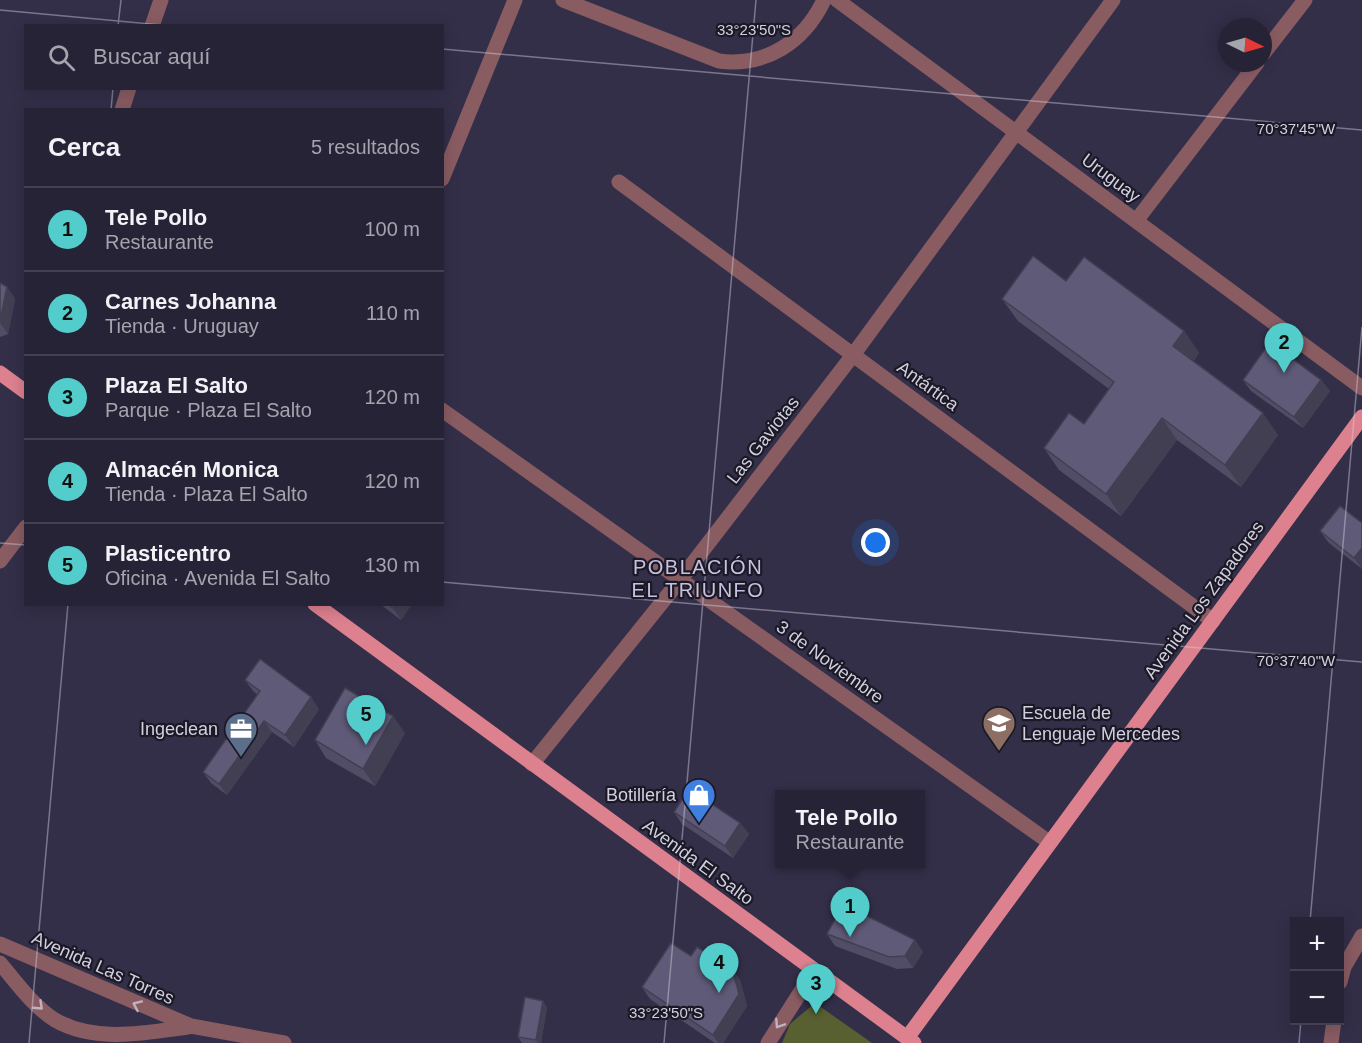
<!DOCTYPE html>
<html lang="es">
<head>
<meta charset="utf-8">
<style>
	:root { --surface:#272337; --page:#332f42; --text:#f1f3f6; --muted:#a4a4ad; --line:#434052; --accent:#53cdcb }
	body { margin:0; font-family:Helvetica,sans-serif; background:var(--page); color:var(--text) }
	.controls { position:absolute; right:18px; bottom:18px; display:grid; overflow:hidden; border-radius:0px; box-shadow:0 3px 15px #0003 }
	.controls button { width:54px; height:54px; display:grid; place-items:center; padding:0; border:0; border-bottom:2px solid var(--line); background:var(--surface); color:var(--text); font:30px sans-serif }
	.compass { position:absolute; left:1218px; top:18px; width:54px; height:54px; border-radius:50%; background:var(--surface); box-shadow:0 3px 15px #0003; rotate:95deg }
	.you { position:absolute; left:876px; top:543px; width:21px; height:21px; margin:-15px; border:4px solid #fff; border-radius:50%; background:#1a73e8; box-shadow:0 0 0 9px #1a73e833 }
	.badge { display:grid; place-items:center; width:39px; height:39px; border-radius:50%; background:var(--accent); color:#111; font-size:20px; font-weight:700 }
	.pin { position:absolute; translate:-50% -50px; filter:drop-shadow(0 2px 3px #0008) }
	.pin::after { content:''; position:absolute; top:32px; width:21px; height:18px; background:inherit; clip-path:polygon(0 0,100% 0,50% 100%) }
	.popup { position:absolute; left:775px; top:790px; width:150px; height:78px; box-sizing:border-box; display:grid; place-content:center; border-radius:0px; background:var(--surface); filter:drop-shadow(0 2px 4px #0005); font-size:20px; white-space:nowrap; color:var(--muted) }
	.popup b { font-size:22px; color:var(--text) }
	.popup::after { content:''; position:absolute; left:50%; top:100%; margin-left:-12px; border:12px solid transparent; border-top-color:var(--surface) }
	.list { margin:0; padding:0; list-style:none }
	h2 { display:flex; justify-content:space-between; align-items:center; height:78px; margin:0; padding:0 24px; font-size:26px }
	h2 small { font-size:20px; font-weight:400; color:var(--muted) }
	.list li { display:grid; grid-template-columns:39px 1fr auto; gap:18px; align-items:center; box-sizing:border-box; height:84px; padding:0 24px; border-top:2px solid var(--line) }
	.list b { display:block; font-size:22px; white-space:nowrap }
	.list p { margin:0; font-size:20px; white-space:nowrap; color:var(--muted) }
	.list em { font-size:20px; font-style:normal; color:var(--muted) }
	.icon { flex:none; width:33px; height:33px; fill:none; stroke:currentColor; stroke-width:2; stroke-linecap:round; stroke-linejoin:round }
	.map { position:relative; flex:none; width:1362px; height:1043px; overflow:hidden }
	.search { position:absolute; background:var(--surface); box-shadow:0 3px 15px #0003; left:24px; top:24px; width:420px; height:66px; display:flex; align-items:center; gap:15px; box-sizing:border-box; padding:0 21px; border-radius:0px; color:var(--muted); font-size:22px }
	.panel { position:absolute; background:var(--surface); box-shadow:0 3px 15px #0003; left:24px; top:108px; width:420px; height:498px; border-radius:0px }
	.map>svg:first-child { display:block }
	.green { fill:#586031 }
	.lines { fill:none; stroke-linecap:round; stroke-linejoin:round }
	.minor { stroke:#895c62; stroke-width:15 }
	.major { stroke:#dd818f; stroke-width:15 }
	.wall { fill:#524d66 }
	.shaded-wall { fill:#423f53 }
	.building { fill:#5f5a77; stroke:#423f53; stroke-width:1.5 }
	.oneway { stroke:#c0b2c0 }
	.ticks { fill:none; stroke:#d2cfe0; stroke-width:1.5; stroke-opacity:0.45 }
	.labels { text-anchor:middle; dominant-baseline:central; stroke-width:4.5; stroke-linejoin:round; paint-order:stroke }
	.street-label { font-size:18px; fill:#d2cfe0; stroke:#1b1925 }
	.poi-label { font-size:18px; fill:#d2cfe0; stroke:#1b1925; text-anchor:end }
	.neighbourhood-label { font-size:20px; letter-spacing:1.5px; fill:#c6c1e2; stroke:#1b1925 }
	.ticks-label { font-size:15px; text-anchor:middle; fill:#d2cfe0; stroke:#1b1925; stroke-width:4.5; stroke-linejoin:round; paint-order:stroke }
</style>
</head>
<body>
<div class="map">
<svg width="1362" height="1043" viewBox="0 0 1362 1043">
	<rect width="100%" height="100%" fill="#342f49"/>
	<path class="green" d="M815,1003L872,1043H782L790,1024Z"/>
	<g class="lines">
		<path class="minor" d="M563,0L719,61C766,67 804,42 824,0
			M837,0L1362,388
			M152,26L161,0
			M1263,54L1305,0
			M122,110L129,88
			M442,179L515,0
			M619,182L1213,621
			M1136,221L1257,63
			M442,410L1049,842
			M0,561L26,527
			M532,764L680,580L853,355L1113,0
			M0,944L191,1026L284,1043
			M0,963C16,982 33,1006 55,1020C95,1043 145,1033 188,1027
			M1340,982L1344,967L1362,936
			M768,1043L814,971
			M1331,1043L1334,1020"/>
		<path class="major" d="M0,373L26,392
			M315,604L914,1043
			M907,1038L1362,417"/>
	</g>
	<path class="wall" d="M1066,281L1184,331L1199,353L1193,362L1278,435L1241,487L1177,440L1121,516L1059,470L1044,448L1084,424L1109,389L1018,321L1002,299Z
		M0,283L7,287L15,299L8,334L0,337Z
		M1243,380H1321L1330,391L1303,428L1251,391Z
		M1362,523V569L1329,543L1320,531Z
		M380,604H412L401,620Z
		M245,680L319,709L294,747L272,732L227,795L211,783L203,772L258,695L254,692Z
		M405,733L375,786L326,758L315,740Z
		M674,812L740,823L749,834L733,858L682,824Z
		M827,934L915,940L923,952L913,968L897,969L835,946Z
		M691,956L740,980L747,1006L723,1043H715L650,999L642,987Z
		M547,1007L541,1043H522L518,1037Z"/>
	<path class="shaded-wall" d="M7,287L15,299L8,334L0,323Z
		M1184,331L1199,353L1188,369L1173,346Z
		M1321,380L1330,391L1303,428L1294,417Z
		M1263,413L1278,435L1241,487L1225,465Z
		M1162,418L1177,440L1121,516L1106,494Z
		M1362,548V569L1354,558Z
		M395,604H412L401,620L393,608Z
		M311,697L319,709L294,747L285,735Z
		M393,716L405,733L375,786L363,769Z
		M264,721L272,732L227,795L219,784Z
		M740,823L749,834L733,858L725,846Z
		M915,940L923,952L913,968L905,956Z
		M732,968L740,980L747,1006L723,1043H718L713,1035Z
		M543,1001L547,1007L541,1043H538L536,1040Z"/>
	<path class="building" d="M1033,256L1066,281L1084,257L1184,331L1173,346L1263,413L1225,465L1162,418L1106,494L1044,448L1069,413L1084,424L1114,382L1002,299Z
		M0,283L7,287L0,321Z
		M1270,342L1321,380L1294,417L1243,380Z
		M1340,506L1362,523V548L1354,558L1320,531Z
		M388,604H395L393,608Z
		M260,659L311,697L285,735L264,721L219,784L203,772L260,691L245,680Z
		M345,688L393,716L363,769L315,740Z
		M689,789L740,823L725,846L674,812Z
		M843,904L915,940L905,956L889,957L827,934Z
		M671,943L691,956L697,947L732,968L739,994L713,1035L642,987Z
		M525,997L543,1001L536,1040L518,1037Z"/>
	<defs><path id="oneway-chevron" d="M-2-3.5L2.5 0L-2 3.5" fill="none" stroke-width="1.6" stroke-linecap="round" stroke-linejoin="round" transform="scale(1.5)"/></defs>
	<g class="oneway">
		<use href="#oneway-chevron" transform="translate(137 1005) rotate(-156)"/>
		<use href="#oneway-chevron" transform="translate(39 1006) rotate(43)"/>
		<use href="#oneway-chevron" transform="translate(779 1024) rotate(123)"/>
	</g>
	<path class="ticks" d="M0,10L172,26M118,26L121,0M442,49L1362,130M111,110L113,88M0,543L26,545M442,582L1362,662M1310,922L1362,327M29,1043L68,604M664,1043L756,0M1299,1043L1301,1020"/>
	<defs>
		<g id="school-pin" transform="scale(1.725)"><path d="M0 17L-7.5 6A9.5 9.5 0 1 1 7.5 6Z" fill="#8d6e63" stroke="#1b1925"/><path d="M0-5L7-2L0 1L-7-2ZM-4 1L0 2.5L4 1V4Q0 6-4 4Z" fill="#fff"/></g>
		<g id="office-pin" transform="scale(1.725)"><path d="M0 17L-7.5 6A9.5 9.5 0 1 1 7.5 6Z" fill="#5c6f8a" stroke="#1b1925"/><path d="M-6-3h4V-5.5h4V-3h4V5H-6ZM-1-4.5V-3h2v-1.5ZM-6 0V1H6V0Z" fill="#fff"/></g>
		<g id="shop-pin" transform="scale(1.725)"><path d="M0 17L-7.5 6A9.5 9.5 0 1 1 7.5 6Z" fill="#3f7fe0" stroke="#1b1925"/><path d="M-5-2.5h2.3a2.7 3.5 0 0 1 5.4 0H5L5.5 6h-11ZM-1.5-2.5h3a1.5 2.3 0 0 0-3 0Z" fill="#fff"/></g>
	</defs>
	<g fill-rule="evenodd">
		<use href="#school-pin" x="999" y="723"/>
		<use href="#office-pin" x="241" y="729"/>
		<use href="#shop-pin" x="699" y="795"/>
	</g>
	<g class="labels">
		<g class="street-label">
			<text transform="translate(1111 178) rotate(37)">Uruguay</text>
			<text transform="translate(928 386) rotate(36)">Antártica</text>
			<text transform="translate(763 440) rotate(-52)">Las Gaviotas</text>
			<text transform="translate(1204 600) rotate(-54)">Avenida Los Zapadores</text>
			<text transform="translate(830 662) rotate(36)">3 de Noviembre</text>
			<text transform="translate(698 862) rotate(36)">Avenida El Salto</text>
			<text transform="translate(103 968) rotate(24)">Avenida Las Torres</text>
		</g>
		<g class="poi-label">
			<text x="1022" y="713" text-anchor="start">Escuela de<tspan x="1022" dy="21">Lenguaje Mercedes</tspan></text>
			<text x="218" y="729">Ingeclean</text>
			<text x="676" y="795">Botillería</text>
		</g>
		<g class="neighbourhood-label">
			<text x="698" y="567">POBLACIÓN<tspan x="698" dy="23">EL TRIUNFO</tspan></text>
		</g>
	</g>
	<g class="ticks-label">
		<text x="754" y="35">33°23'50"S</text>
		<text x="1296" y="134">70°37'45"W</text>
		<text x="1296" y="666">70°37'40"W</text>
		<text x="666" y="1018">33°23'50"S</text>
	</g>
</svg>
<div class="controls">
<button>+</button>
<button>−</button>
</div>
<svg class="compass" viewBox="-18 -18 36 36"><path d="M0-13l5 13h-10z" fill="#e53935"/><path d="M0 13l5-13h-10z" fill="#a4a4ad"/></svg>
<div class="you"></div>
<div class="pin badge" style="left:850px;top:937px">1</div>
<div class="popup"><b>Tele Pollo</b>Restaurante</div>
<div class="pin badge" style="left:1284px;top:373px">2</div>
<div class="pin badge" style="left:816px;top:1014px">3</div>
<div class="pin badge" style="left:719px;top:993px">4</div>
<div class="pin badge" style="left:366px;top:745px">5</div>
<div class="search"><svg class="icon" aria-label="search" viewBox="0 0 24 24"><circle cx="10" cy="10" r="6"/><path d="M15 15l6 6"/></svg>Buscar aquí</div>
<section class="panel">
<h2>Cerca<small>5 resultados</small></h2>
<ul class="list">
<li><span class="badge">1</span><div><b>Tele Pollo</b><p>Restaurante</p></div><em>100 m</em></li>
<li><span class="badge">2</span><div><b>Carnes Johanna</b><p>Tienda · Uruguay</p></div><em>110 m</em></li>
<li><span class="badge">3</span><div><b>Plaza El Salto</b><p>Parque · Plaza El Salto</p></div><em>120 m</em></li>
<li><span class="badge">4</span><div><b>Almacén Monica</b><p>Tienda · Plaza El Salto</p></div><em>120 m</em></li>
<li><span class="badge">5</span><div><b>Plasticentro</b><p>Oficina · Avenida El Salto</p></div><em>130 m</em></li>
</ul>
</section>
</div>
</body>
</html>
